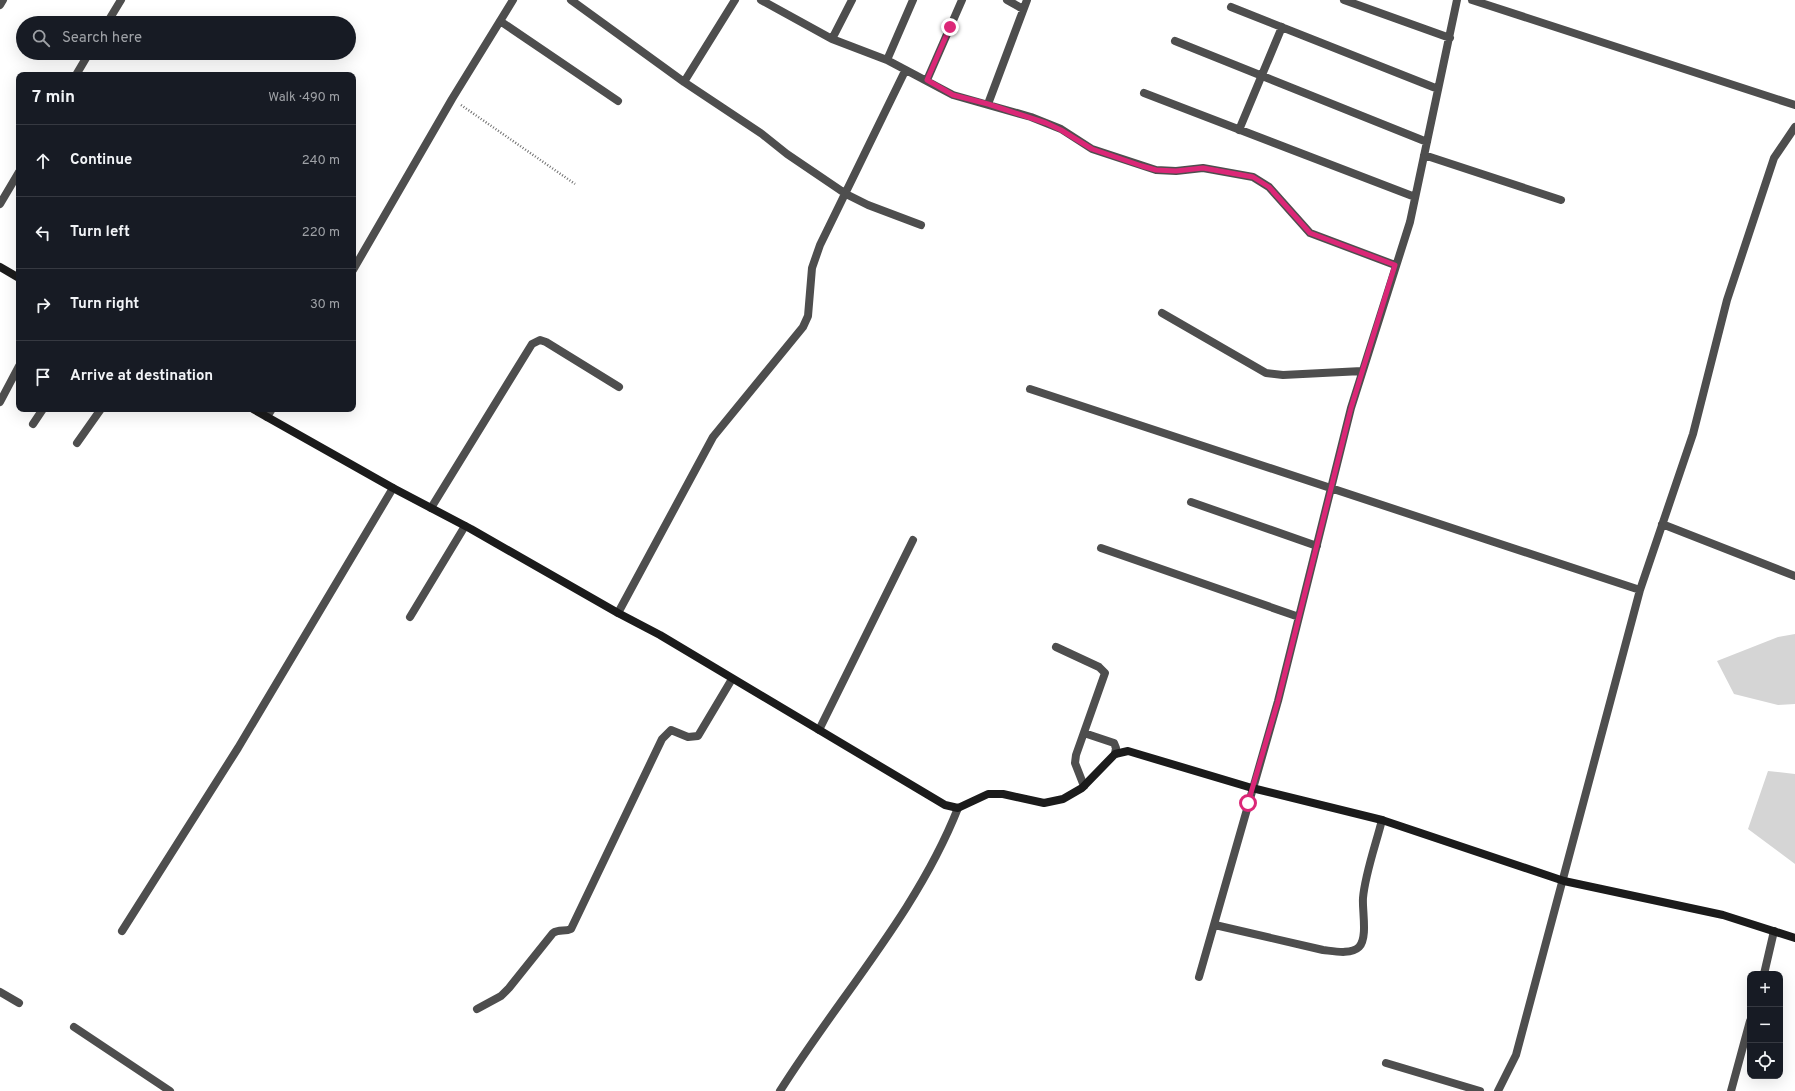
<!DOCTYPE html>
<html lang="en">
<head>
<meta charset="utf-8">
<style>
	:root { --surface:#171b24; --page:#20242c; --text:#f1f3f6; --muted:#9ea1a6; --line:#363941 }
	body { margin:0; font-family:Overpass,sans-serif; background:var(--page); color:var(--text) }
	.controls { position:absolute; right:12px; bottom:12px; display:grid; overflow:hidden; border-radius:8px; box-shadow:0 4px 16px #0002 }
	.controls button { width:36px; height:36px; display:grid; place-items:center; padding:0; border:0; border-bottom:1px solid var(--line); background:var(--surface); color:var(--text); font:20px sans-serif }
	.stop { position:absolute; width:12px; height:12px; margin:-9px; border:3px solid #db2777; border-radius:50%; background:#fff }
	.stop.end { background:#db2777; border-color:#fff; box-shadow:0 1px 4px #0008 }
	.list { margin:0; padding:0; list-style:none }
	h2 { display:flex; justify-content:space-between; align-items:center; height:52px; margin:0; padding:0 16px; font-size:17px }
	h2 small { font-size:13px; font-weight:400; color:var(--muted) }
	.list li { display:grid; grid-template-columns:26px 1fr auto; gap:12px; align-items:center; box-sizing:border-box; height:72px; padding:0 16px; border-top:1px solid var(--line) }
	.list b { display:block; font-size:15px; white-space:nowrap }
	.list em { font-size:13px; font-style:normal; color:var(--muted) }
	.icon { flex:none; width:22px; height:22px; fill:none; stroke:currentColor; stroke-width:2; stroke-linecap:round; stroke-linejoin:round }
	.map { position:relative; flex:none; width:1795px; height:1091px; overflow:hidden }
	.search { position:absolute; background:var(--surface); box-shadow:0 4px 16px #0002; left:16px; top:16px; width:340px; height:44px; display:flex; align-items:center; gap:10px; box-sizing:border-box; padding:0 14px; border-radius:22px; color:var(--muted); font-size:15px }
	.panel { position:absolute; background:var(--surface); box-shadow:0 4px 16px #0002; left:16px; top:72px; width:340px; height:340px; border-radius:8px }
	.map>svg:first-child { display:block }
	.green { fill:#d5d5d5 }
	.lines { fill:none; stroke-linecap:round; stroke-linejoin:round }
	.path { stroke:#707070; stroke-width:2.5; stroke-dasharray:1 2; stroke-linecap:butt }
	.lane { stroke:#4e4e4e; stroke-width:8 }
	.street { stroke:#4e4e4e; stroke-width:8 }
	.secondary { stroke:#1b1b1b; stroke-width:8 }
	.route { stroke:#db2777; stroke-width:5 }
</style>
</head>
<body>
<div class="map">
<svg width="1795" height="1091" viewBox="0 0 1795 1091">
	<rect width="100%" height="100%" fill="#fff"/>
	<path class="green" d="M1795,634V704L1778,705L1734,694L1717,661L1778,637Z
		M1768,771L1795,774V864L1748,829Z"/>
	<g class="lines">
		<path class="path" d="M461,105L575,184"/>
		<path class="lane" d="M431,508L532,344L540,340L546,342L619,387
			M410,617L465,526
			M1386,1063L1480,1091"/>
		<path class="street" d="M571,0L684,82L762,134L787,154L846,194L868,205L921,225
			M761,0L832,39L887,60L953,95L1031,117L1061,129L1092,149L1156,170L1176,171L1203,168L1253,177L1269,187L1310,233L1395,265
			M1007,0L1023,9
			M1344,0L1450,38
			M1472,0L1795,105
			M0,5L3,0
			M1231,7L1438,89
			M500,21L618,101
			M107,23L121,0
			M832,39L852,0
			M1175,41L1427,142
			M887,60L913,0
			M76,75L89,53
			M927,80L962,0
			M684,82L735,0
			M1144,93L1415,197
			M988,104L1027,0
			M1239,130L1282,27
			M1424,155L1561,200
			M0,204L19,172
			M353,270L452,99L513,0
			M1162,313L1266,373L1283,375L1362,371
			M1030,389L1640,590
			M0,402L19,366
			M267,417L272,409
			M33,424L43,409
			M77,443L101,409
			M1191,502L1317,546
			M1662,524L1795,576
			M1101,548L1299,617
			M618,613L713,437L803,327L808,316L812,268L820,245L905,71
			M1056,647L1099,667L1105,673L1076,755L1075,763L1084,786
			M819,730L913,540
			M1084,733L1114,743L1116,748L1115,754
			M1215,925L1323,950C1333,951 1351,955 1359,947C1368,938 1362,910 1363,898C1365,874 1376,844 1382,820
			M122,931L238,748L393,488
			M1764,974L1774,931
			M1199,977L1278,701L1351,408L1410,222L1457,0
			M0,992L19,1003
			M477,1009L501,996L509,988L553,933C559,929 565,932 571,929L662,739L671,730L688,737L698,736L732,679
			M74,1027L170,1091
			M780,1091C839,997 917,912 958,808
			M1498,1091L1516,1055L1640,590L1693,434L1727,300L1774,158L1795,127
			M1731,1091L1750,1021"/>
		<path class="secondary" d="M0,267L19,278
			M253,409L393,488L471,529L618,613L660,635L945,805L958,808L988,794H1003L1044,803L1063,799L1082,788L1115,754L1128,751L1252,788L1382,820L1564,881L1723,915L1795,938"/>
	</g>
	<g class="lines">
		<path class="route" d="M950,27L927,80L953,95L988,104L1046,123L1061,130L1092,149L1142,166L1156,170L1176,171L1203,168L1253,177L1269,187L1310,233L1395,265L1351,408L1278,701L1248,803"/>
	</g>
</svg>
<div class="controls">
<button>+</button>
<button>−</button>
<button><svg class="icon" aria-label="locate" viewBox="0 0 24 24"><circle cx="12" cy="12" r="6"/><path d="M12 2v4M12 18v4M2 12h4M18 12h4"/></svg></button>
</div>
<div class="stop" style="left:1248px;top:803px"></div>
<div class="stop end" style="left:950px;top:27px"></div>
<div class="search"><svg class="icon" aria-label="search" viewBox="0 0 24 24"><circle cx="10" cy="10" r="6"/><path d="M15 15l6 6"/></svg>Search here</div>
<section class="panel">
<h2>7 min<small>Walk · 490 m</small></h2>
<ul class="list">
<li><svg class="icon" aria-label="ahead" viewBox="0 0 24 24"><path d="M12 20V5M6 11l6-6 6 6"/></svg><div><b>Continue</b></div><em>240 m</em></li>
<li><svg class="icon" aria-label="left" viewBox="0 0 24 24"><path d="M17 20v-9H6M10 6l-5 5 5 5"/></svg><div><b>Turn left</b></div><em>220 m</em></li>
<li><svg class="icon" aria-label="right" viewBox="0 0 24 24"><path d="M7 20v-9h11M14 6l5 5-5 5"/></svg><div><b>Turn right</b></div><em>30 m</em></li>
<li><svg class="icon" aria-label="arrive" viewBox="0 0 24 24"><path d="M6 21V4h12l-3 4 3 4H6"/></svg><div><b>Arrive at destination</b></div></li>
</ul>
</section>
</div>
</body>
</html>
